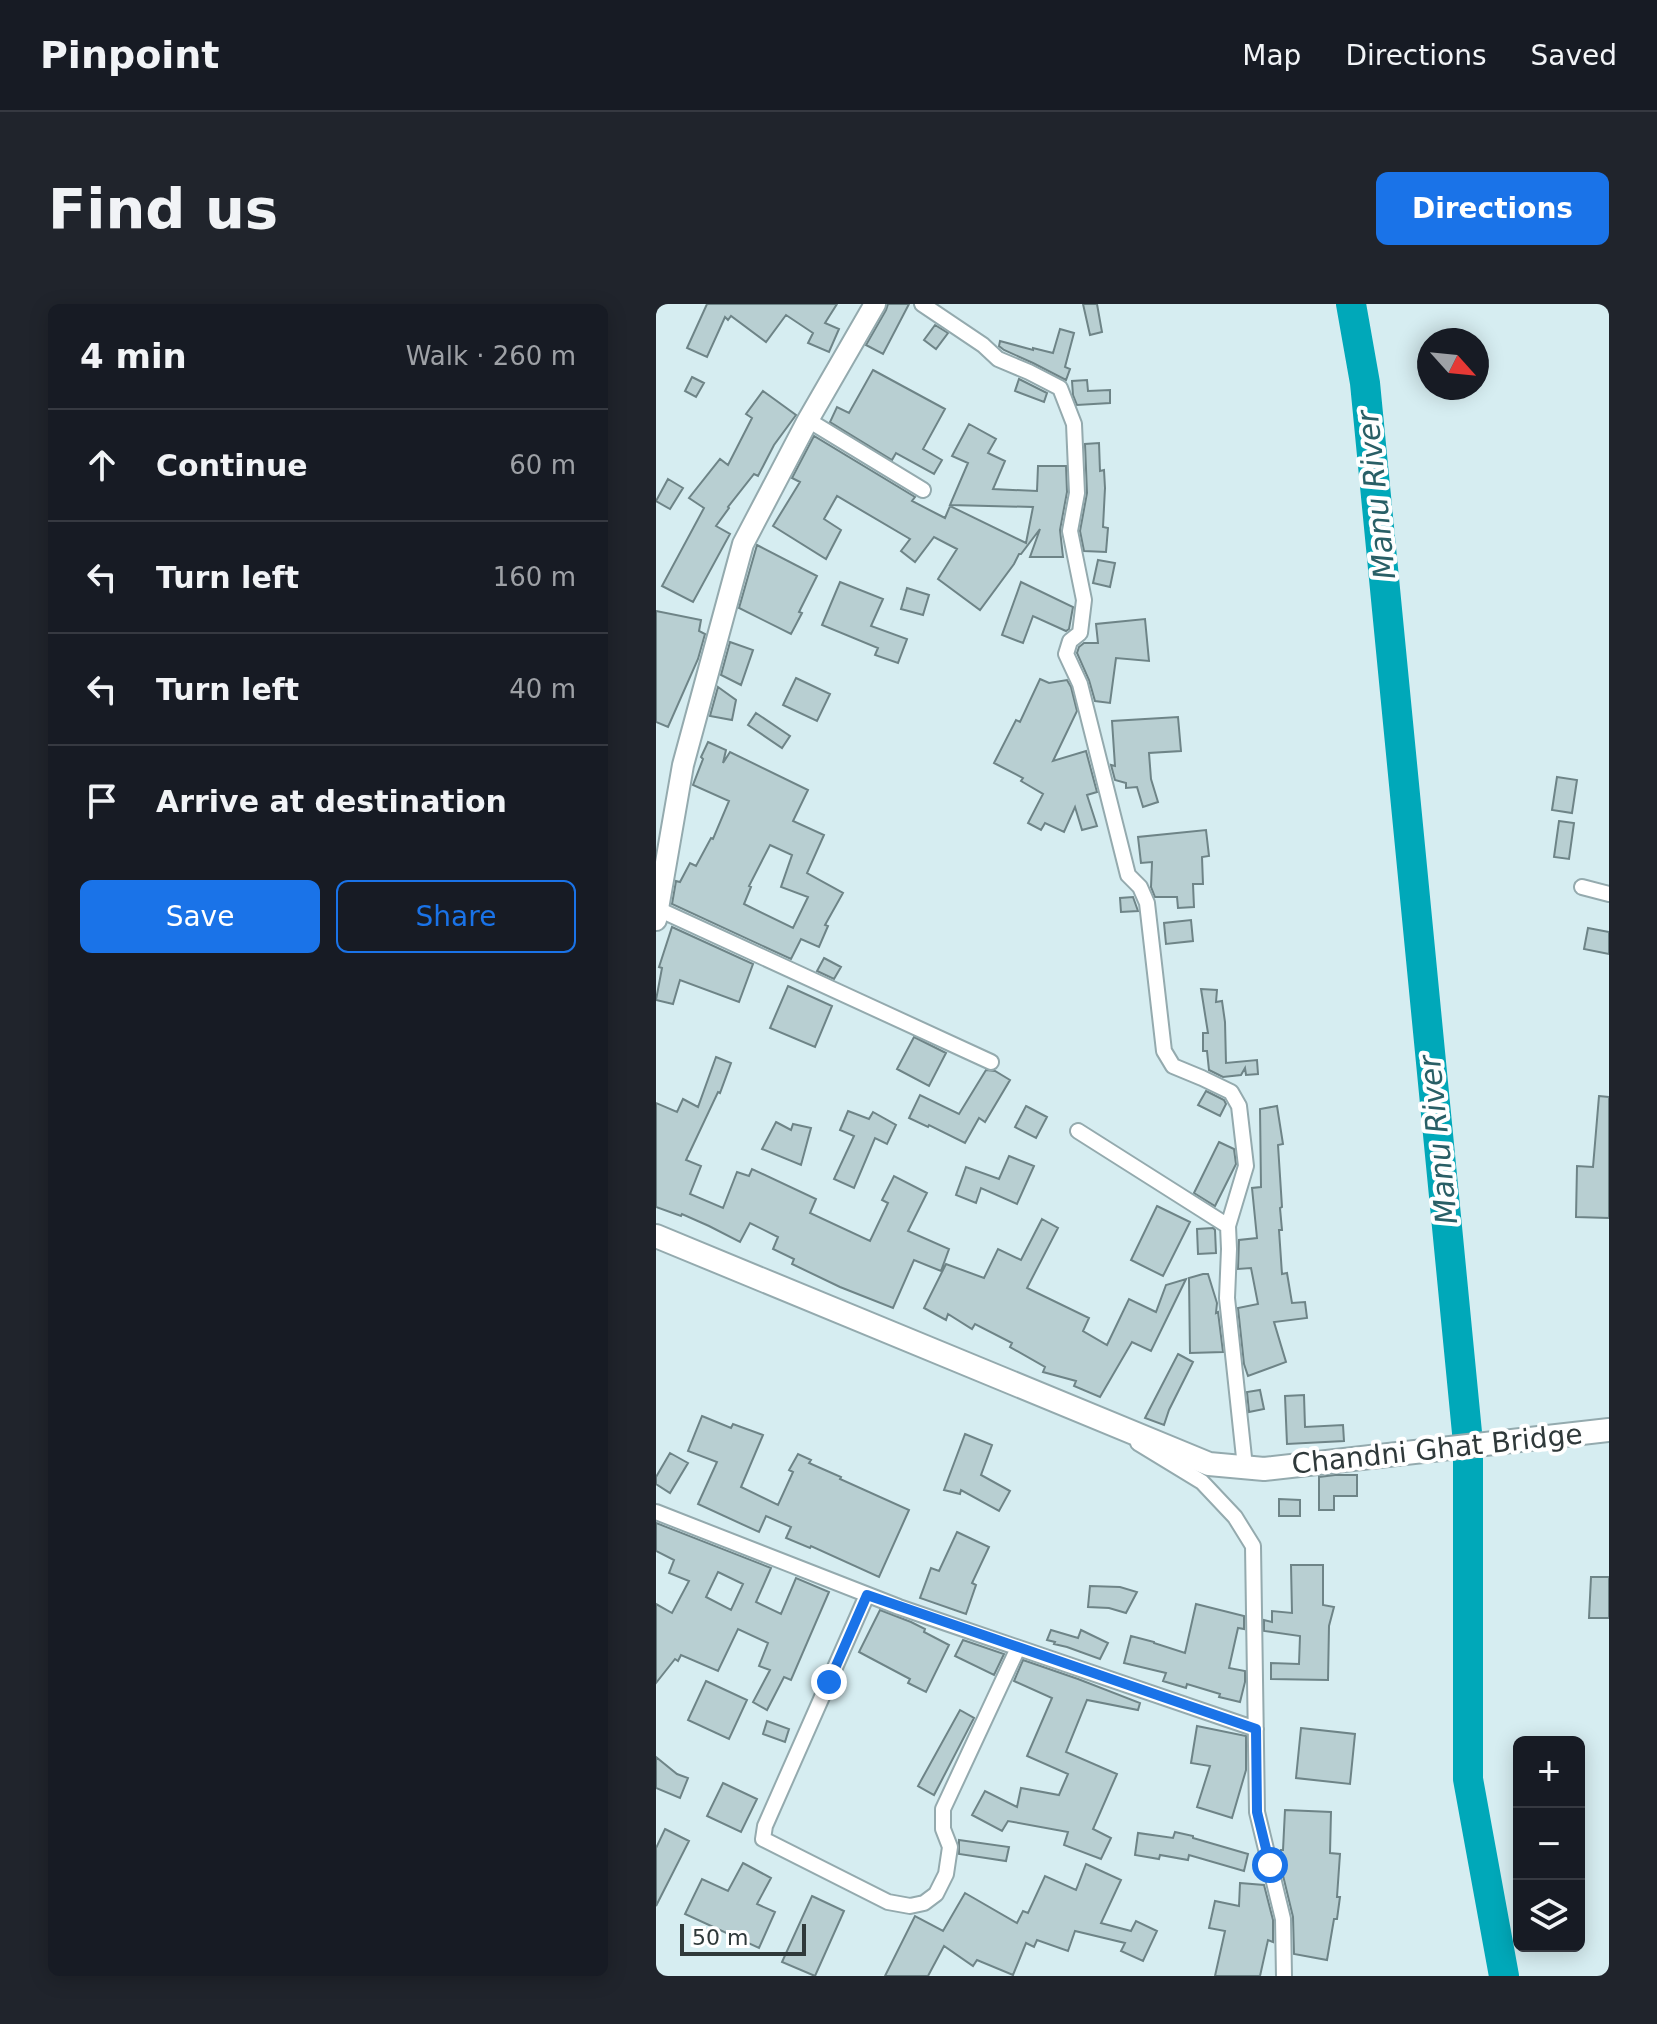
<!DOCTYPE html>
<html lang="en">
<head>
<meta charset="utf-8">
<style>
	:root { --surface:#171b24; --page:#20242c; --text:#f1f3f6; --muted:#9ea1a6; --line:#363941; --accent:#1a73e8 }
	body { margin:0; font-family:"DejaVu Sans",sans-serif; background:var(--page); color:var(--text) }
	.controls { position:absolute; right:24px; bottom:24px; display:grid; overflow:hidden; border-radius:12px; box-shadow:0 4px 20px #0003 }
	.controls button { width:72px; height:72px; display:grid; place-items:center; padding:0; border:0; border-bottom:2px solid var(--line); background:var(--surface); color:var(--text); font:40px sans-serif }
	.compass { position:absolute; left:761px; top:24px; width:72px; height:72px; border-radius:50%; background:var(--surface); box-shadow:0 4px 20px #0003; rotate:117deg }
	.scale { position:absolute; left:24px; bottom:20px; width:126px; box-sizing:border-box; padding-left:8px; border:4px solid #2f393a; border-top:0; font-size:22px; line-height:28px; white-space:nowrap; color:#2f393a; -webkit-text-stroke:6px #fff; paint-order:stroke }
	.stop { position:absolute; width:24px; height:24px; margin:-18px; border:6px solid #1a73e8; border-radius:50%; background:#fff }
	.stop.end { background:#1a73e8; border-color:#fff; box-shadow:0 2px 8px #0008 }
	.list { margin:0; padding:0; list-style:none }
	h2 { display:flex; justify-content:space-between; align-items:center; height:104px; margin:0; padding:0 32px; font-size:34px }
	h2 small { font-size:26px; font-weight:400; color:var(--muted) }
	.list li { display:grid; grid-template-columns:52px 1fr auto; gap:24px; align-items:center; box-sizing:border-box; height:112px; padding:0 32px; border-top:2px solid var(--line) }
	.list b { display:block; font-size:30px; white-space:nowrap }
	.list em { font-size:26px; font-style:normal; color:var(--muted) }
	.actions { display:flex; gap:16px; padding:24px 32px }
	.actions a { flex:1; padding:18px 0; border:2px solid var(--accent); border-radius:12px; text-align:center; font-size:28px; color:var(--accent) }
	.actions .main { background:var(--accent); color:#fff }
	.icon { flex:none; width:44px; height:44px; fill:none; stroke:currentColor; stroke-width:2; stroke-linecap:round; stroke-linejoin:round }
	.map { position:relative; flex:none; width:953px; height:1672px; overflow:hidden; border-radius:12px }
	header { display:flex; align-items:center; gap:48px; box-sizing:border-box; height:112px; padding:0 40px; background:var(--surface); border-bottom:2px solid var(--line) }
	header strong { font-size:38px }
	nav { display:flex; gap:44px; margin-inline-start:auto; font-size:28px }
	.intro { display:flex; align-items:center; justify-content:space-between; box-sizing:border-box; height:192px; padding:0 48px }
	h1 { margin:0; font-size:56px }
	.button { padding:20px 36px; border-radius:12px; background:var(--accent); color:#fff; font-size:28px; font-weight:700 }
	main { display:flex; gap:48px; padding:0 48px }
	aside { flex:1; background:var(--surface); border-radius:12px; box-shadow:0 4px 20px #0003 }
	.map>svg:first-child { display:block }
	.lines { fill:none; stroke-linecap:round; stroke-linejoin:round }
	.river { stroke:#00a8b9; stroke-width:30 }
	.building { fill:#b8cfd2; stroke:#6e8487; stroke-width:2; fill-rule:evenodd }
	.minor-casing { stroke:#94aaae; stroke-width:18 }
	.secondary-casing { stroke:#94aaae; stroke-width:24 }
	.trunk-casing { stroke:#94aaae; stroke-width:26 }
	.minor { stroke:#fff; stroke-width:14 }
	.secondary { stroke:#fff; stroke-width:20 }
	.trunk { stroke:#fff; stroke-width:22 }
	.route { stroke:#1a73e8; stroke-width:10 }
	.labels { text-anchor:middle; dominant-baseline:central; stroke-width:8; stroke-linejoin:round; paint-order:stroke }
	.street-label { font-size:28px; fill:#2f393a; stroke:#fff }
	.water-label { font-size:30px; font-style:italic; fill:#295f66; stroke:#fff }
</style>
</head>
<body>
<header>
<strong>Pinpoint</strong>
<nav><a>Map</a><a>Directions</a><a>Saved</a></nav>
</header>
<div class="intro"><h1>Find us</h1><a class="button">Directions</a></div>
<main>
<aside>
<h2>4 min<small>Walk · 260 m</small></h2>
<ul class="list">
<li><svg class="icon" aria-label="ahead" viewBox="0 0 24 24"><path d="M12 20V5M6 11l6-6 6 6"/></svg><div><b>Continue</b></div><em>60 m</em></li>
<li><svg class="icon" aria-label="left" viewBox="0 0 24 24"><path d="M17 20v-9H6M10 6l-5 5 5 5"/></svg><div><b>Turn left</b></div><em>160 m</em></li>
<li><svg class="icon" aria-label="left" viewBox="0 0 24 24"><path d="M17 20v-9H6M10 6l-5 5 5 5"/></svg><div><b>Turn left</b></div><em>40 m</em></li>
<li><svg class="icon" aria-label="arrive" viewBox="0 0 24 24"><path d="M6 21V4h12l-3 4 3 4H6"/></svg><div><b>Arrive at destination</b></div></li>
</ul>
<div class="actions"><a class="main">Save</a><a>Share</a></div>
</aside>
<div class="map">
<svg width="953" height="1672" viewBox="0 0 953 1672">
	<rect width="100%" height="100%" fill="#d6edf1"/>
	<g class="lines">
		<path class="river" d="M695,0L709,79L812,1139V1475L848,1672"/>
	</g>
	<path class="building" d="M51,0H181L169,19L183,25L173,48L152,39L157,29L130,11L110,38L75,12L72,16L69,13L51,53L31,44Z
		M232,0H253L227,50L210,41L230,6Z
		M427,0H441L446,28L434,31Z
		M279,21L292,29L280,45L268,36Z
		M404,25L418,29L409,63L414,65L410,76L377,59L348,46L343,42L344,37L377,46V44L397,49Z
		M217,66L289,105L267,145L286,156L278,170L240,149L236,156L174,118L181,103L193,109Z
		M36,73L48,79L40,93L29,87Z
		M363,75L391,89L388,98L359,87Z
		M431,76L432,87L454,86V99L421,101L417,91L416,77Z
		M107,87L140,111L118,141L102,172L98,170L72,203L73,204L60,222L74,230L37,298L6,282L48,204L33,194L64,155L72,161L96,114L90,110Z
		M313,120L340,135L332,149L349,157L337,185L381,187L382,162H410L411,188L404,226L407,253H374L384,225L365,250H363L358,260L324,306L282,275L301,245L278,233L259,258L245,247L254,235L181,192L168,215L185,226L170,255L117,222L144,178L136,174L158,132L259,193L256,197L289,214L294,202L370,239L377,203L294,201L312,159L296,152Z
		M443,139L444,167L448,166L449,184L447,223L452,224L450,248L428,247L424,227L431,189L429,140Z
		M12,175L27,184L14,205L0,197Z
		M101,241L161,272L143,308L146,309L135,330L83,304Z
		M442,256L459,259L454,283L437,279Z
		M184,278L227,295L215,322L251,335L242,359L219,351L222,344L166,321Z
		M365,278L417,303L413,325L410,327L377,312L367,339L346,331Z
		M251,284L273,291L267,311L245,305Z
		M0,307L45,316L43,327L49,330L42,355L12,423L0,418Z
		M489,315L493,357L460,354L454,399L439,397L433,376L421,349L423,343L428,339H442L440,320Z
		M74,338L97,346L85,381L65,371Z
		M140,374L174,390L161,417L127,401Z
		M384,375L393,379L411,376L415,383L421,407L397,457L430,447L441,488L431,491L441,522L426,526L419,503L408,528L389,519L385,526L372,519L387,490L365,477L367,474L338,459L360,416L364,418Z
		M62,383L80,396L76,416L54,412Z
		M100,409L134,432L126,444L92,421Z
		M522,413L525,447L493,449L495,475L502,498L487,503L481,483L470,484V479L459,476L455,461L459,462L456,417Z
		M52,438L70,446L67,459L74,448L152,486L137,517L168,531L151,569L187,589L169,621L172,622L163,643L145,635L135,655L16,600L20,577L24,578L34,559L40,562L55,534L57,535L73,497L37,481L47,455L45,453ZM114,541L136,551L125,583L152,593L137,624L88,600L95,583L93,582Z
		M901,473L921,476L916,509L896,506Z
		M903,517L918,519L913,555L898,553Z
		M550,526L553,552L546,553L547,580H537L538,603L522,604L521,593H499L495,583L496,558L485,559L482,533Z
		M477,593L482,607L465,608L464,594Z
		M535,616L537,637L510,640L508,619Z
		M16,623L97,660L83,698L24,676L17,700L0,696L6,664L3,663Z
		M932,624L953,628V650L928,645Z
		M168,654L185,663L178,675L161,667Z
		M132,682L176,702L159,743L114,724Z
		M545,685L561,686L560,698L566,697L569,718L570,759L601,756L602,770L590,771L589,764L585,771L567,773L553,766L551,747H547V729H552Z
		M258,733L290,749L273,782L241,765Z
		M60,753L75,759L64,789L62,788L30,856L45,862L34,890L67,904L81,868L93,872L96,865L160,895L154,909L214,937L232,899L226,896L238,872L271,889L252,927L293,945L285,967L258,956L237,1004L184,983L136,960L138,955L117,945L122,933L94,919L84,938L53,922L26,910L25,912L0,903V799L21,808L27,795L42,803Z
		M330,766L339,767L354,776L329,818L323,814L309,839L273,821L272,823L253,814L264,791L303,810Z
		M550,787L568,796L570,800L564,812L542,801Z
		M943,792L953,793V914L920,913L921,862L937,863Z
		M370,802L391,813L380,834L359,823Z
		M621,802L627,840L622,841L626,903L624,904L626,926H623L626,970L631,969L636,999L649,998L651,1014L618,1018L630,1058L592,1072L588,1060L582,1004L602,1000L595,964L582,965L583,936L601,934L596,884L605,883L604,805Z
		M192,807L213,815L217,808L240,821L231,840L219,834L198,884L178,875L198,832L184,826Z
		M120,818L135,826L137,820L155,824L145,861L106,845Z
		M563,838L578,845L580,860L559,902L538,889Z
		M353,852L378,862L361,900L325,884L320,899L300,891L310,863L343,875Z
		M501,902L534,918L507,972L475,956Z
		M386,915L402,924L371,984L433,1014L427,1027L451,1041L473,995L500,1008L510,981L530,975L495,1047L476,1038L444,1093L418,1082L420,1077L387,1068L389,1063L354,1043L356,1039L319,1020L316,1025L292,1010L290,1016L268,1004L290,960L328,974L342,945L365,956Z
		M557,924L559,926L560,949L542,950L541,925Z
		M547,970H552L561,999L560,1009L562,1008L567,1048L534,1049L533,974Z
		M522,1050L537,1058L513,1106L508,1121L489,1114Z
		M604,1086L608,1105L593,1108L591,1088Z
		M648,1091L649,1123L687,1121L688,1137L631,1140L629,1092Z
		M46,1112L75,1124L77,1120L107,1131L85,1183L122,1201L137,1168L133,1166L142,1150L155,1156L153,1159L185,1173L184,1175L253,1206L223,1273L155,1242L154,1244L130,1234L135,1223L110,1212L103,1228L42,1200L61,1158L32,1147Z
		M309,1130L336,1141L325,1171L354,1187L343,1207L305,1186L304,1190L288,1186Z
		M14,1149L32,1159L14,1189L0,1180V1173Z
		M679,1171H701V1192H678V1206H663V1173Z
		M623,1195L644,1196V1212H623Z
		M0,1219L115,1264L100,1298L125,1310L140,1274L173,1288L135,1376L128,1373L111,1406L97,1398L114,1366L103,1362L112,1339L82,1325L62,1367L25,1351L22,1357L19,1355L0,1379V1300L16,1309L33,1277L13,1269L18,1256L0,1247ZM62,1268L87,1280L75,1306L50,1293Z
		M301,1228L333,1243L316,1279L320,1281L310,1310L264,1294L275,1264L283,1267Z
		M635,1261H667V1301L678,1303L673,1322L672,1376L615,1375V1359L643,1360L644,1332L608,1327V1316L616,1318V1307L636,1309Z
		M935,1273H953V1314H933Z
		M434,1282L464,1283L481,1288L470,1309L453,1304L432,1303Z
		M540,1300L588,1312V1325L582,1324L573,1364L589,1367V1378L584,1398L563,1393L564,1390L531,1380L530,1384L507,1377L510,1369L468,1359L475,1332L498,1338V1339L529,1349Z
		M224,1306L255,1318L269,1325L268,1328L293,1341L270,1388L252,1379L254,1375L203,1348Z
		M395,1326L422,1334L425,1326L452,1339L444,1355L411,1343L398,1340L399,1338L391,1336Z
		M307,1336L348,1350L338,1371L299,1352Z
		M367,1356L422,1375L484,1399L482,1406L431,1396L410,1448L461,1470L437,1525L455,1534L445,1555L408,1541L412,1528L352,1517L346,1527L316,1511L329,1487L361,1503L365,1484L403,1491L412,1470L371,1452L396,1394L358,1377Z
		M50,1377L91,1396L73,1435L32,1416Z
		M304,1406L318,1414L278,1491L262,1482Z
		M111,1417L133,1425L129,1438L107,1430Z
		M541,1422L590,1432V1466L576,1514L541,1503L554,1462L535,1459Z
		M645,1424L699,1430L694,1480L640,1474Z
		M0,1453L21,1470L32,1474L24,1494L0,1484Z
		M67,1479L101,1495L85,1528L51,1512Z
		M629,1506L675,1508L674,1549L684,1550L681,1593H684L681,1615H678L671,1656L638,1650L637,1613L624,1559L625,1546H627Z
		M9,1525L33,1537L0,1602V1544Z
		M519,1528L537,1532V1534L592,1550L588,1567L533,1551L532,1556L504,1551L503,1555L479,1551L482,1529L517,1534Z
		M303,1536L353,1543L350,1557L303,1550Z
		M87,1559L115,1574L101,1600L119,1608L103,1644L29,1610L46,1575L72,1587Z
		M430,1560L465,1576L445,1619L475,1627L480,1617L501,1627L487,1657L465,1647L469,1639L419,1627L412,1647L381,1636L378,1643L370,1639L357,1671L321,1656L317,1662L288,1642L272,1672H229L259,1612L287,1627L309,1589L361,1619L367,1607L372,1609L389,1572L420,1586Z
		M584,1579L608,1581L617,1616V1638L612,1636L604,1672H559L569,1627L553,1624L559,1597L583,1602Z
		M156,1592L188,1607L159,1672L126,1658Z"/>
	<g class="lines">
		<g class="minor-casing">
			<path id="minor" d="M266,0L327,41L342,55L373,68L404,84L418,120L421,189L414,227L428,296L424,329L414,337L410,350L424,380L472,571L484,583L491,599L508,747L517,762L546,774L575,788L583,802L590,862L572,922L573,945L571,994L589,1163
				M152,116L267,186
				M926,583L953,590
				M2,605L335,758
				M422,827L572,922
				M482,1139L546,1178L579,1213L597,1242L601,1508L627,1615L628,1672
				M0,1208L243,1303L600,1425
				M211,1291L109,1522L107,1535L232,1598L254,1602L268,1599L280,1590L290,1570L294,1543L287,1525V1505L362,1344"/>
		</g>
		<g class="secondary-casing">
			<path id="secondary" d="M0,616L27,461L87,240L152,116L219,0"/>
		</g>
		<g class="trunk-casing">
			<path id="trunk" d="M0,932L553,1160L608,1165L953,1126"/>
		</g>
		<use href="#minor" class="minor"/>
		<use href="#secondary" class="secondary"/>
		<use href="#trunk" class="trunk"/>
	</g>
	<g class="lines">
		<path class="route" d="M173,1378L211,1291L600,1425L601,1508L614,1561"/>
	</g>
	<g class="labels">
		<g class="street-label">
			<text transform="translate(781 1145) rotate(-6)">Chandni Ghat Bridge</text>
		</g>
		<g class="water-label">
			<text transform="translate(720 191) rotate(-96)">Manu River</text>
			<text transform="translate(782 836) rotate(-96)">Manu River</text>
		</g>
	</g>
</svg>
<div class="controls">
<button>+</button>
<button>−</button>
<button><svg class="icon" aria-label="layers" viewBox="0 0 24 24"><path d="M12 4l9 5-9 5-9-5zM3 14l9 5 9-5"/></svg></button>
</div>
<svg class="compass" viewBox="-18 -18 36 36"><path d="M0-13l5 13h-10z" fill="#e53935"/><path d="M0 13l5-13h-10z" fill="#9ea1a6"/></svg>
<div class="scale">50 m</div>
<div class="stop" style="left:614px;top:1561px"></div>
<div class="stop end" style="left:173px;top:1378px"></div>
</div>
</main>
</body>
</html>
